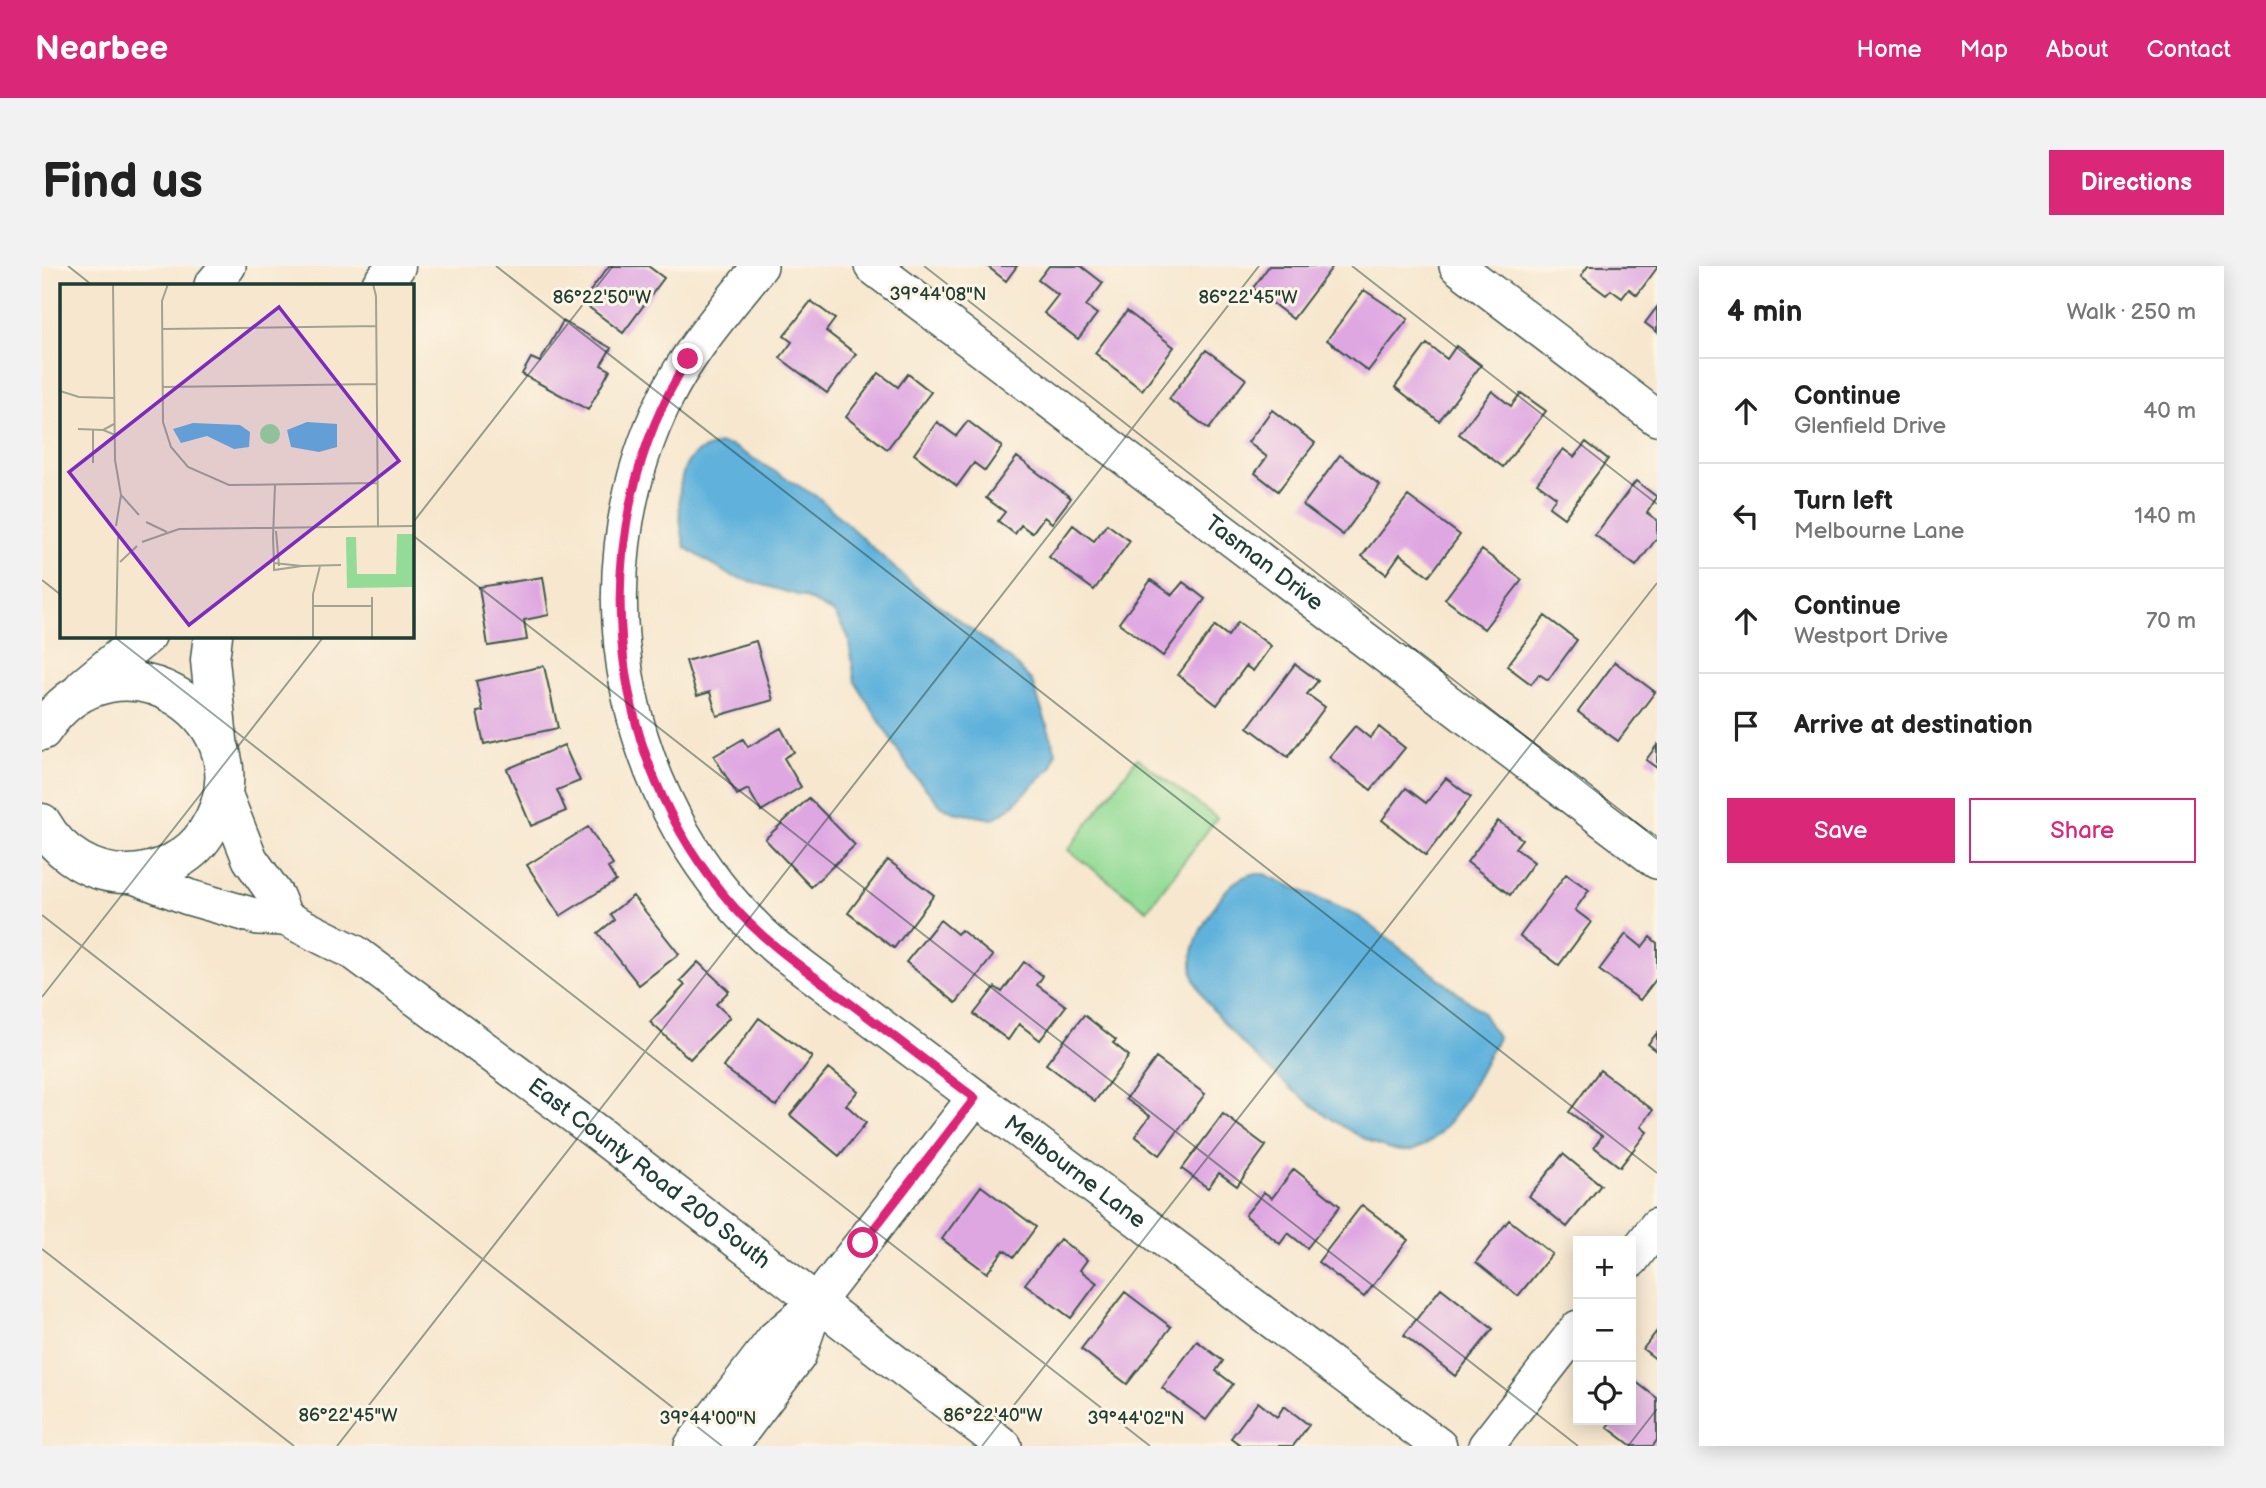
<!DOCTYPE html>
<html lang="en">
<head>
<meta charset="utf-8">
<style>
	:root { --surface:#fff; --page:#f2f2f2; --text:#222; --muted:#767676; --line:#e0e0e0; --accent:#db2777 }
	body { margin:0; font-family:"Balsamiq Sans",sans-serif; background:var(--page); color:var(--text) }
	.controls { position:absolute; right:21px; bottom:21px; display:grid; overflow:hidden; border-radius:0px; box-shadow:0 4px 18px #0003 }
	.controls button { width:63px; height:63px; display:grid; place-items:center; padding:0; border:0; border-bottom:2px solid var(--line); background:var(--surface); color:var(--text); font:35px sans-serif }
	.stop { position:absolute; width:21px; height:21px; margin:-16px; border:5px solid #db2777; border-radius:50%; background:#fff }
	.stop.end { background:#db2777; border-color:#fff; box-shadow:0 2px 7px #0008 }
	.list { margin:0; padding:0; list-style:none }
	h2 { display:flex; justify-content:space-between; align-items:center; height:91px; margin:0; padding:0 28px; font-size:30px }
	h2 small { font-size:23px; font-weight:400; color:var(--muted) }
	.list li { display:grid; grid-template-columns:46px 1fr auto; gap:21px; align-items:center; box-sizing:border-box; height:105px; padding:0 28px; border-top:2px solid var(--line) }
	.list b { display:block; font-size:26px; white-space:nowrap }
	.list p { margin:0; font-size:23px; white-space:nowrap; color:var(--muted) }
	.list em { font-size:23px; font-style:normal; color:var(--muted) }
	.actions { display:flex; gap:14px; padding:21px 28px }
	.actions a { flex:1; padding:16px 0; border:2px solid var(--accent); border-radius:0px; text-align:center; font-size:24px; color:var(--accent) }
	.actions .main { background:var(--accent); color:#fff }
	.icon { flex:none; width:38px; height:38px; fill:none; stroke:currentColor; stroke-width:2; stroke-linecap:round; stroke-linejoin:round }
	.map { position:relative; flex:none; width:1615px; height:1180px; overflow:hidden; border-radius:0px }
	header { display:flex; align-items:center; gap:42px; box-sizing:border-box; height:98px; padding:0 35px; background:var(--accent); color:#fff }
	header strong { font-size:33px }
	nav { display:flex; gap:38px; margin-inline-start:auto; font-size:24px }
	.intro { display:flex; align-items:center; justify-content:space-between; box-sizing:border-box; height:168px; padding:0 42px }
	h1 { margin:0; font-size:49px }
	.button { padding:18px 32px; border-radius:0px; background:var(--accent); color:#fff; font-size:24px; font-weight:700 }
	main { display:flex; gap:42px; padding:0 42px }
	aside { flex:1; background:var(--surface); border-radius:0px; box-shadow:0 4px 18px #0003 }
	.map>svg:first-child { display:block }
	.green { fill:#93db96; stroke:#598c65; stroke-width:2 }
	.water { fill:#60b2dc; stroke:#407888; stroke-width:2 }
	.building { fill:#dfa7e2 }
	.lines { fill:none; stroke-linecap:round; stroke-linejoin:round }
	.minor-casing { stroke:#3f564b; stroke-width:38 }
	.major-casing { stroke:#3f564b; stroke-width:41 }
	.minor { stroke:#fff; stroke-width:35 }
	.major { stroke:#fff; stroke-width:38 }
	.route { stroke:#db2777; stroke-width:9 }
	.ticks { fill:none; stroke:#1f3d34; stroke-width:2; stroke-opacity:0.45 }
	.labels { text-anchor:middle; dominant-baseline:central; stroke-width:6; stroke-linejoin:round; paint-order:stroke }
	.street-label { font-size:23px; fill:#1f3d34; stroke:#fcf5e5 }
	.inset-road { fill:none; stroke:#a1a391; stroke-width:2 }
	.view { fill:#7b2cbf; fill-opacity:0.15; stroke:#7b2cbf; stroke-width:3.5 }
	.inset-edge { fill:none; stroke:#1f3d34; stroke-width:3.5 }
	.ticks-label { font-size:18px; text-anchor:middle; fill:#1f3d34; stroke:#fcf5e5; stroke-width:6; stroke-linejoin:round; paint-order:stroke }
</style>
</head>
<body>
<header>
<strong>Nearbee</strong>
<nav><a>Home</a><a>Map</a><a>About</a><a>Contact</a></nav>
</header>
<div class="intro"><h1>Find us</h1><a class="button">Directions</a></div>
<main>
<div class="map">
<svg width="1615" height="1180" viewBox="0 0 1615 1180">
	<rect width="100%" height="100%" fill="#fcf5e5"/>
	<filter id="ink" filterUnits="userSpaceOnUse"><feTurbulence type="fractalNoise" baseFrequency=".0143" numOctaves="2"/><feDisplacementMap in="SourceGraphic" scale="14" xChannelSelector="R" yChannelSelector="G"/><feConvolveMatrix kernelMatrix="1 2 1 2 8 2 1 2 1" color-interpolation-filters="sRGB"/></filter>
	<filter id="wash" filterUnits="userSpaceOnUse"><feTurbulence type="fractalNoise" baseFrequency=".00686" numOctaves="4" result="noise"/><feDisplacementMap in="SourceGraphic" scale="28" xChannelSelector="R" yChannelSelector="G"/><feGaussianBlur stdDeviation="1.57" result="paint"/><feColorMatrix in="noise" values="0 0 0 0 0 0 0 0 0 0 0 0 0 0 0 0 0 1.4 0 .05"/><feComposite in="paint" operator="in"/></filter>
	<g filter="url(#wash)">
		<rect width="100%" height="100%" fill="#f7e7cf"/>
		<path class="green" d="M1095,492L1175,552L1105,644L1026,584Z"/>
		<path class="water" d="M678,178L690,180L777,232L873,321L967,392L990,415L1014,486L1010,501L968,542L951,553L911,546L898,539L870,507L813,416L806,370L792,347L762,331L687,309L643,281C637,256 631,208 652,189C659,183 669,181 678,178Z
			M1210,608H1222L1318,651L1439,745L1456,772C1437,804 1410,872 1372,884C1322,900 1165,759 1152,711C1145,688 1157,665 1169,646C1181,627 1188,615 1210,608Z"/>
		<g id="blocks">
			<path class="building" d="M567,0H606L622,12L581,67L540,36Z
				M945,0H975L964,15Z
				M1007,0H1039L1061,17L1044,40L1055,48L1036,73L1002,47L1016,29L996,14Z
				M1227,0H1291L1251,53L1211,22Z
				M1546,0H1615V2L1595,29L1587,23L1580,32L1569,24L1564,29L1539,10Z
				M1322,24L1366,53L1326,105L1285,74Z
				M769,35L793,53L784,65L814,88L785,127L738,92L750,76L742,70Z
				M1615,41V66L1603,57Z
				M1085,45L1132,81L1100,124L1053,87Z
				M521,55L569,82L559,99L568,104L546,144L480,108L489,92L498,96Z
				M1385,78L1405,93L1414,80L1439,99L1397,155L1353,121Z
				M1164,84L1204,113L1167,163L1127,133Z
				M837,107L856,121L866,108L889,126L845,183L804,151Z
				M1450,125L1469,140L1479,127L1504,145L1461,201L1417,168Z
				M1230,144L1273,177L1236,225L1213,207L1225,191L1206,176Z
				M926,155L960,181L943,205L932,197L915,220L872,188L895,156L914,170Z
				M1544,176L1566,193L1522,252L1507,241L1514,231L1495,217L1521,183L1532,191Z
				M1298,189L1338,219L1301,269L1261,239Z
				M975,191L1029,232L1010,257L1002,251L990,267L979,259L973,268L956,255L963,246L944,232Z
				M1594,215L1615,231L1605,247L1615,254V272L1594,300L1553,269Z
				M1366,230L1418,269L1387,310L1358,288L1344,308L1320,290Z
				M1065,258L1088,275L1052,324L1007,291L1031,259L1052,275Z
				M1440,284L1480,314L1442,363L1403,333Z
				M501,311L507,349L482,354L485,374L446,380L437,321Z
				M1109,314L1130,329L1141,316L1163,333L1121,390L1077,357Z
				M1503,350L1535,374L1506,414L1497,408L1489,418L1465,400Z
				M1196,356L1229,380L1211,405L1204,400L1175,439L1136,409L1173,360L1186,370Z
				M714,375L731,434L675,450L668,426L655,430L644,395Z
				M1573,396L1613,426L1576,475L1536,446Z
				M1253,398L1276,415L1265,428L1283,441L1246,491L1206,461Z
				M502,400L516,462L442,478L435,446L441,445L434,415Z
				M1313,460L1328,472L1337,461L1363,482L1329,524L1287,491Z
				M739,462L752,486L742,492L759,521L719,545L706,523L695,529L672,490L701,473L706,481Z
				M522,479L538,515L515,524L524,545L489,560L465,503Z
				M1615,479V502L1604,494Z
				M1404,512L1429,531L1384,589L1340,554L1364,522L1384,537Z
				M767,532L813,579L769,621L723,573Z
				M1456,555L1480,573L1473,582L1492,596L1468,629L1425,596Z
				M546,561L571,599L566,602L574,615L518,650L485,599Z
				M846,594L892,629L852,682L806,647Z
				M1524,608L1547,624L1533,644L1549,656L1517,699L1478,670Z
				M591,630L637,688L597,719L556,667L572,654L568,648Z
				M898,654L915,668L919,664L951,690L914,737L864,696Z
				M1584,668L1600,681L1608,671L1615,677V712L1598,734L1557,704Z
				M656,696L687,725L674,738L688,751L648,793L608,756L643,719L638,715Z
				M982,696L1001,710L995,719L1024,740L998,774L977,758L966,774L932,748L953,721L960,726Z
				M1042,749L1074,774L1071,777L1087,790L1053,835L1004,798Z
				M717,752L770,791L734,840L681,801Z
				M1615,767V785L1606,778Z
				M1114,792L1163,828L1118,889L1093,870L1108,850L1084,833Z
				M787,802L816,825L804,839L824,857L797,890L748,849Z
				M1558,804L1611,844L1599,861L1605,866L1578,901L1552,881L1560,870L1527,846Z
				M1181,848L1224,880L1195,920L1177,907L1166,922L1140,903Z
				M1521,888L1559,919L1525,961L1487,930Z
				M1252,903L1298,940L1265,982L1246,967L1238,978L1203,949L1222,926L1230,932Z
				M939,920L994,961L972,991L962,984L945,1007L900,973Z
				M1320,939L1366,974L1322,1031L1276,996Z
				M1467,954L1510,988L1476,1030L1434,996Z
				M1018,973L1045,994L1038,1004L1055,1017L1029,1052L983,1018Z
				M1399,1022L1451,1063L1413,1110L1362,1069Z
				M1083,1026L1129,1061L1085,1118L1039,1083Z
				M1615,1065V1094L1601,1083Z
				M1155,1075L1181,1095L1174,1105L1191,1118L1164,1154L1120,1122Z
				M1589,1112L1615,1132V1174L1611,1180H1590L1565,1161L1570,1154H1589Z
				M1216,1136L1235,1151L1242,1140L1267,1159L1251,1180H1200L1189,1172Z"/>
		</g>
	</g>
	<g filter="url(#ink)">
		<use href="#blocks" fill-opacity="0" stroke="#3f564b" stroke-width="2"/>
		<g class="lines">
			<g class="minor-casing">
				<g id="minor">
					<path id="s1" d="M718,0C684,43 647,84 623,133C532,318 581,549 735,682L1397,1180"/>
					<path id="s2" d="M830,0L1615,595"/>
					<path d="M1415,0L1615,152"/>
					<path d="M170,19L186,0"/>
					<path d="M181,525L208,593L234,630L243,652"/>
					<path id="s3" d="M87,608L146,631L216,651L243,652L313,687L554,866L962,1180"/>
					<path d="M1589,994L1615,960"/>
					<path d="M650,1180L733,1072L774,1037L933,832"/>
					<path d="M688,1180L756,1090L774,1037"/>
					<path d="M1444,1180L1536,1062"/>
				</g>
			</g>
			<g class="major-casing">
				<path id="major" d="M339,19L354,0
					M171,369L168,394L176,474
					M42,421L105,369
					M0,465C74,350 237,457 164,567C148,592 117,607 87,608C51,609 18,589 0,557"/>
			</g>
			<use href="#minor" class="minor"/>
			<use href="#major" class="major"/>
		</g>
	</g>
	<g class="lines" filter="url(#ink)">
		<path class="route" d="M646,93C541,262 559,491 692,641C721,674 758,700 793,726C840,761 886,797 933,832L821,977"/>
	</g>
	<path class="ticks" d="M26,0L50,19M454,0L1615,907M882,0L1615,573M1310,0L1615,238M369,259L571,0M369,268L1536,1180M0,314L19,329M70,369L1108,1180M0,649L680,1180M0,731L283,369M0,983L252,1180M295,1180L1217,0M940,1180L1615,317M1586,1180L1615,1143"/>
	<g class="labels">
		<g class="street-label">
			<text stroke="none"><textPath href="#s2" startOffset="492">Tasman Drive</textPath></text>
			<text stroke="none"><textPath href="#s1" startOffset="1138">Melbourne Lane</textPath></text>
			<text stroke="none"><textPath href="#s3" startOffset="609">East County Road 200 South</textPath></text>
		</g>
	</g>
	<g transform="translate(18 18)">
		<rect width="354" height="354" fill="#f7e7cf"/>
		<path d="M200 150a10 10 0 1 1 20 0a10 10 0 1 1-20 0ZM337,250H353V353L352,303L287,304L286,253H296L297,290H336Z" fill="#93db96"/>
		<path d="M247,138L277,140V163L259,168L231,163L227,146ZM133,139L180,141L190,148L189,163L174,165L147,152L121,159L113,145Z" fill="#60b2dc"/>
		<path class="inset-road" d="M53,0L55,176L61,211L56,242M108,0L102,17L103,138L111,163L128,183L169,201L317,199M313,0L316,12L318,242M102,45L317,42M102,103L317,100M0,107L19,113L54,114M54,140L43,146L55,151M18,145L43,146M33,179V145M61,211L79,231M86,238L107,248M216,247L219,282M82,258L119,245L354,242M60,278L77,262M214,279L242,282L214,286V279L213,253L215,201M242,282L281,281M312,313V353M253,322H312M56,353L58,253M253,353V310L260,282"/>
		<path class="view" d="M219,23L339,177L129,341L9,188Z"/>
		<rect width="354" height="354" class="inset-edge"/>
	</g>
	<g class="ticks-label">
		<text x="896" y="34">39°44'08"N</text>
		<text x="560" y="37">86°22'50"W</text>
		<text x="1206" y="37">86°22'45"W</text>
		<text x="306" y="1155">86°22'45"W</text>
		<text x="951" y="1155">86°22'40"W</text>
		<text x="666" y="1158">39°44'00"N</text>
		<text x="1094" y="1158">39°44'02"N</text>
	</g>
</svg>
<div class="controls">
<button>+</button>
<button>−</button>
<button><svg class="icon" aria-label="locate" viewBox="0 0 24 24"><circle cx="12" cy="12" r="6"/><path d="M12 2v4M12 18v4M2 12h4M18 12h4"/></svg></button>
</div>
<div class="stop" style="left:821px;top:977px"></div>
<div class="stop end" style="left:646px;top:93px"></div>
</div>
<aside>
<h2>4 min<small>Walk · 250 m</small></h2>
<ul class="list">
<li><svg class="icon" aria-label="ahead" viewBox="0 0 24 24"><path d="M12 20V5M6 11l6-6 6 6"/></svg><div><b>Continue</b><p>Glenfield Drive</p></div><em>40 m</em></li>
<li><svg class="icon" aria-label="left" viewBox="0 0 24 24"><path d="M17 20v-9H6M10 6l-5 5 5 5"/></svg><div><b>Turn left</b><p>Melbourne Lane</p></div><em>140 m</em></li>
<li><svg class="icon" aria-label="ahead" viewBox="0 0 24 24"><path d="M12 20V5M6 11l6-6 6 6"/></svg><div><b>Continue</b><p>Westport Drive</p></div><em>70 m</em></li>
<li><svg class="icon" aria-label="arrive" viewBox="0 0 24 24"><path d="M6 21V4h12l-3 4 3 4H6"/></svg><div><b>Arrive at destination</b></div></li>
</ul>
<div class="actions"><a class="main">Save</a><a>Share</a></div>
</aside>
</main>
</body>
</html>
